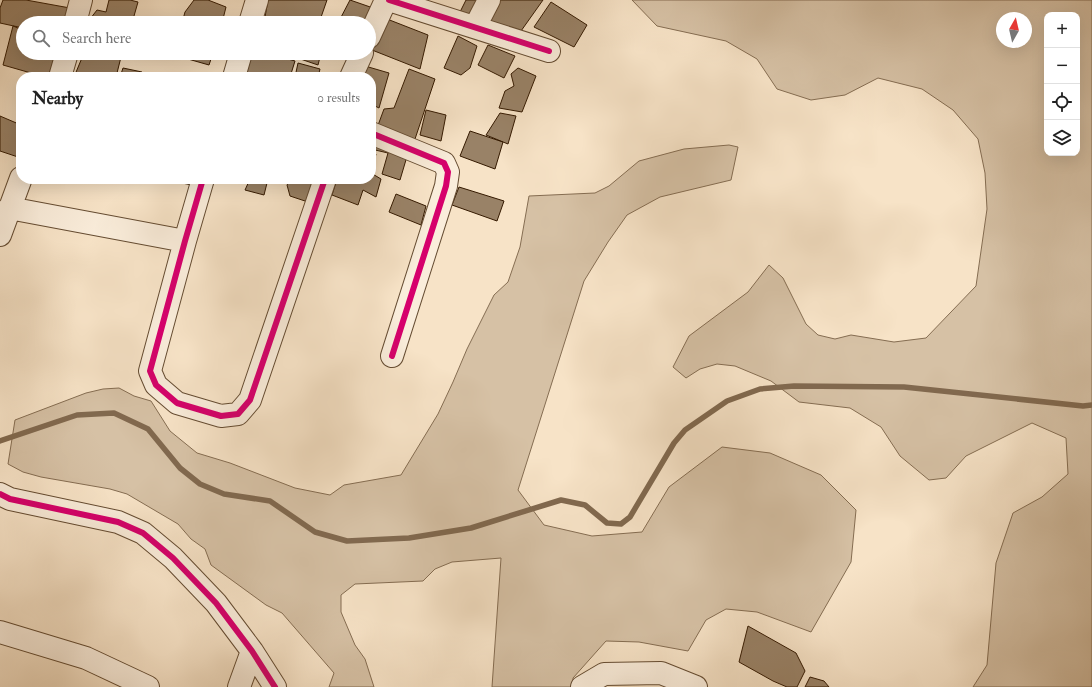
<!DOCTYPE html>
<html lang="en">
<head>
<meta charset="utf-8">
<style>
	:root { --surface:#fff; --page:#f2f2f2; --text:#222; --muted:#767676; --line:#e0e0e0 }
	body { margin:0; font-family:"IM FELL Double Pica",serif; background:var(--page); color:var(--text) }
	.controls { position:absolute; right:12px; top:12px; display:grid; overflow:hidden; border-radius:8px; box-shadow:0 4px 16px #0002 }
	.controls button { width:36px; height:36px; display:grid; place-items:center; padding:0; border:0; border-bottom:1px solid var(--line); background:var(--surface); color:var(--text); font:20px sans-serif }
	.compass { position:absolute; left:996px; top:12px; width:36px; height:36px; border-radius:50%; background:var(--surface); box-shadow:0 4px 16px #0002; rotate:8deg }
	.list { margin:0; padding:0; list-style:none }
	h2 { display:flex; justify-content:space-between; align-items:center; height:52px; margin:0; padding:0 16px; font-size:17px }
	h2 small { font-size:13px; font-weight:400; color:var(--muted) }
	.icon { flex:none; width:22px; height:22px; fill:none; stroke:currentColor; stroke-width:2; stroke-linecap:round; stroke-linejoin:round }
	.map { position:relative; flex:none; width:1092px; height:687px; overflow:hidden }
	.search { position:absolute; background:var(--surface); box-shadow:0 4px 16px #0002; left:16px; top:16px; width:360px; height:44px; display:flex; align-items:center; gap:10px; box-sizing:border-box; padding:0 14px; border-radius:22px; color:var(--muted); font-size:15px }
	.panel { position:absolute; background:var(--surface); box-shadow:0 4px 16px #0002; left:16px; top:72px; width:360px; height:112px; border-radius:16px }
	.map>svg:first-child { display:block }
	.green { fill:#d6c1a5; stroke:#856d52; fill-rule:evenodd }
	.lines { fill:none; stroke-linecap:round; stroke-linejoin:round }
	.stream { stroke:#81694f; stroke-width:5.5 }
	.building { fill:#998267; stroke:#341900 }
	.minor-casing { stroke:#654c32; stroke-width:24 }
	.minor { stroke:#faeddb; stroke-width:22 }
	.cycleway-casing { stroke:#faeddb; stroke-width:8 }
	.cycleway { stroke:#d6006c; stroke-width:6 }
</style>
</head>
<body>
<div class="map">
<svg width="1092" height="687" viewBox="0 0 1092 687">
	<rect width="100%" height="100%" fill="#f7e3c7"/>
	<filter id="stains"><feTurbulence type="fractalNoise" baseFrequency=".005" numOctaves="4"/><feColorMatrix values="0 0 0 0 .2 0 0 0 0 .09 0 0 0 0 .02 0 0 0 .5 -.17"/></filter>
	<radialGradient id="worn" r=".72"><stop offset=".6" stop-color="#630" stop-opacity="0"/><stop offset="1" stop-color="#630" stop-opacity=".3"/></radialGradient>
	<path class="green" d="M632,0H1092V687H973L987,665L996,563L1013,513L1042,497L1068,474L1066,438L1032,423L966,456L946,478L929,480L900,456L881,427L850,408L799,402L771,381L735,366L717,364L700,369L686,378L673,367L689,336L748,292L769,265L783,278L806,324L818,335L835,339L851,335L894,342L926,338L976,286L987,209L985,173L978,139L953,110L922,89L878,78L845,95L811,100L777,89L757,59L726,41L657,26ZM1047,15H1077V153H1047ZM1002,18H1026V42H1002Z
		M729,145L738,147L731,180L660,197L627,215L608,242L584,281L518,490L544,525L592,536L642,532L669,487L722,447L770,453L821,475L856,510L851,562L811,632L757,612L726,609L706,620L688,651L639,642L606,641L573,678V687H492L501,558L452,562L435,569L423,581L355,584L341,595V612L355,645L365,659L374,687H329L334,673L282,613L266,605L211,565L205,549L191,539L178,524L127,494L110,489L41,477L23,472L8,464L15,420L86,393L103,389L119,388L134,396L151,401L170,431L197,453L230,463L295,488L330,495L344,485L401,475L438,414L453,382L467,349L494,295L508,282L520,247L529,196L595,193L609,186L639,161L684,149Z"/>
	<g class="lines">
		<path class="stream" d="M0,441L77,415L114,413L148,429L180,468L200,484L224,494L270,501L315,532L347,541L409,538L471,528L561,500L585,505L607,523L621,524L630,517L674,443L685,430L727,401L760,389L794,386L904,387L1083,406L1092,405"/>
	</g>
	<path class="building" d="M3,0H26L70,8L67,23H23V28L0,23V8Z
		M109,0H130L138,2L132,23H87L97,10L106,12Z
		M194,0H208L226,7L222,23H182L185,12Z
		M268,0H327L319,23H282L265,17Z
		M350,0L376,9L369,23H338Z
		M466,0H495L485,23L460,12Z
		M500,0H543L521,31L490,21Z
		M551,2L587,25L574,47L534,27Z
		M265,17L280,23H262Z
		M387,19L428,35L420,69L372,50Z
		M13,26L23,30V53H60L54,77H31V73L3,65Z
		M458,36L477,46L470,68L461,75L444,68Z
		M488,45L515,56L504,78L478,65Z
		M84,53H122L116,77H74Z
		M174,53H213L209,65L174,55Z
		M251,53H267L295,61L290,77H245Z
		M283,53H321L318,65Z
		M298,63L320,69L318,77H295Z
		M365,66L389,73L379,108L371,104V77H361Z
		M123,68L142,72L141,77H120Z
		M518,68L536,76L522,112L499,108L505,91L514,86L511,74Z
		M409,69L435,79L414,142L377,128L384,109L394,108Z
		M426,110L446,115L441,141L420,135Z
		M500,113L516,116L508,144L486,135Z
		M0,116L21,125V158L0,151Z
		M470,131L503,142L495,169L460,156Z
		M371,138L408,153L400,180L382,174L388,153L371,149Z
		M371,153L376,154L371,173L381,179L376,197L363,190L358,205L332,195L337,179H371Z
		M160,179H199L198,186Z
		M250,179H268L264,195L245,190Z
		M291,179H321L314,204L290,196L287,185Z
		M459,187L504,201L497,221L452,205Z
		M396,194L426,206L421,225L389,212Z
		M748,626L796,653L805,671L797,687H787L773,681L739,662Z
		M810,677L824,681L829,687H805Z"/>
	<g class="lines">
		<g class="minor-casing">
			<path id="minor" d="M389,0L549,51
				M75,23L81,0
				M250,23L257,0
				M475,27L489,0
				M369,37L386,0
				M60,77L67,53
				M234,77L241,53
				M351,77L362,53
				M371,133L444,163L448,172L446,186L392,356
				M203,179L185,241L150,371L156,385L177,403L221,416L238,414L250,400L325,179
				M9,208L185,241
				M0,235L21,178
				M0,494L10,499L118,522L143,533L173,558L216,603L252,651L275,687
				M0,632L86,658L148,687
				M239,687L252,651
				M582,687L604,674L661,673L696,687"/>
		</g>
		<use href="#minor" class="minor"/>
		<g class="cycleway-casing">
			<path id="cycleway" d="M389,0L549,51
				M371,133L444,163L448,172L446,186L392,356
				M203,179L185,241L150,371L156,385L177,403L221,416L238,414L250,400L325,179
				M0,494L10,499L118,522L143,533L173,558L216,603L252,651L275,687"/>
		</g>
		<use href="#cycleway" class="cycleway"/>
	</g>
	<rect width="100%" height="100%" filter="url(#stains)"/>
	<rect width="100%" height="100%" fill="url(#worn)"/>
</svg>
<div class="controls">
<button>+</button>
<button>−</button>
<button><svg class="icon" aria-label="locate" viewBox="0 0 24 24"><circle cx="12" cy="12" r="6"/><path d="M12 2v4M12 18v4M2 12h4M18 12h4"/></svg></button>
<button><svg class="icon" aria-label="layers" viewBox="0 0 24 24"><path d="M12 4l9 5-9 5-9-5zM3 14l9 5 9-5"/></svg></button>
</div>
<svg class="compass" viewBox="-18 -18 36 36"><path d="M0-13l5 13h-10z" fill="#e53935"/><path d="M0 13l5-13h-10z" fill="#767676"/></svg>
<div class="search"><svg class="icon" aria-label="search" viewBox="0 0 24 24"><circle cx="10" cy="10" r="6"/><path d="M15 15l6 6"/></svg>Search here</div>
<section class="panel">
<h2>Nearby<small>0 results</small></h2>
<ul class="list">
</ul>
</section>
</div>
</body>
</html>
